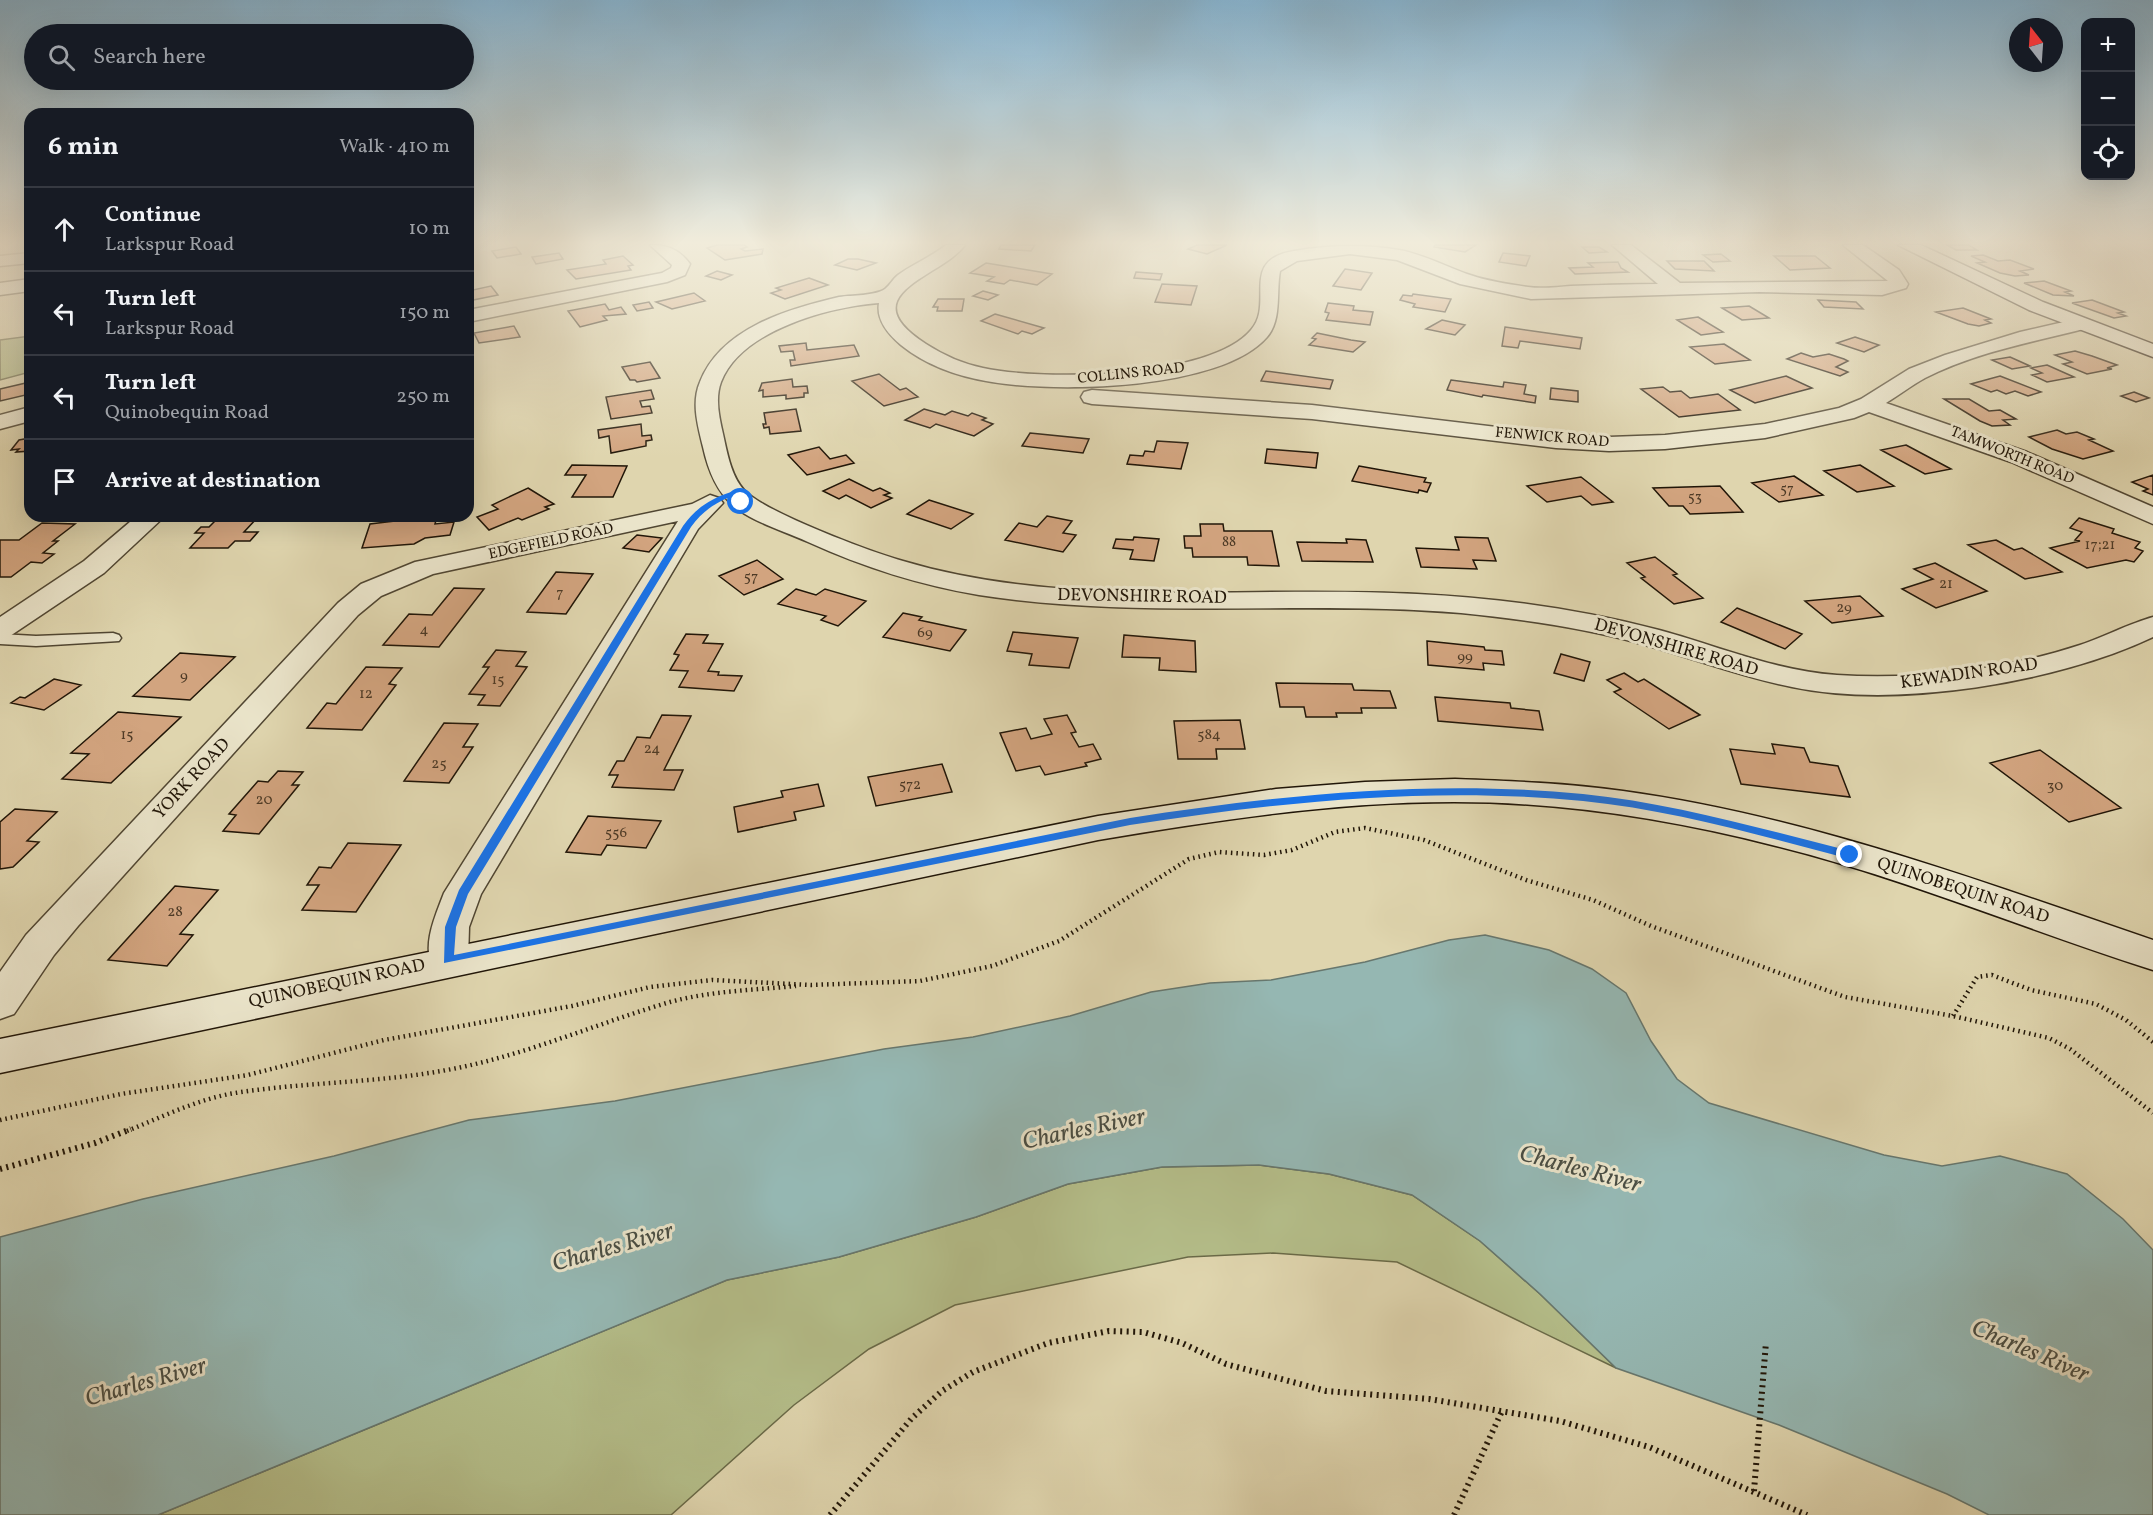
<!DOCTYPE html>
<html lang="en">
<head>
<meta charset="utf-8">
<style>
	:root { --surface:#171b24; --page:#20242c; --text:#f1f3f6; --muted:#9ea1a6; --line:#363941 }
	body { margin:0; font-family:Vollkorn,serif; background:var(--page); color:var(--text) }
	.controls { position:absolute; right:18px; top:18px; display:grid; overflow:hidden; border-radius:12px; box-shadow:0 6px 24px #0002 }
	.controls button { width:54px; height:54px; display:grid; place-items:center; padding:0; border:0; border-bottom:2px solid var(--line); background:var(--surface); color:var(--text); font:30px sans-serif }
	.compass { position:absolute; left:2009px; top:18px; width:54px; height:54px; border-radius:50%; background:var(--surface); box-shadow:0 6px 24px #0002; rotate:343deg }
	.stop { position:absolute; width:18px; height:18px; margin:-14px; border:4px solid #1a73e8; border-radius:50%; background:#fff }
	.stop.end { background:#1a73e8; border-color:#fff; box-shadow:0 2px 6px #0008 }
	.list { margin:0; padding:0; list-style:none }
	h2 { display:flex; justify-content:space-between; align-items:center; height:78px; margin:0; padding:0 24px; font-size:26px }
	h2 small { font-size:20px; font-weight:400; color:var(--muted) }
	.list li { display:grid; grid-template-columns:39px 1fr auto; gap:18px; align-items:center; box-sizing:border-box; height:84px; padding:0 24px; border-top:2px solid var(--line) }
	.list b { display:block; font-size:22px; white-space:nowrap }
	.list p { margin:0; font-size:20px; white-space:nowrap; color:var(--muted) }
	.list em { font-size:20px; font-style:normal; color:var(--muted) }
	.icon { flex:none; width:33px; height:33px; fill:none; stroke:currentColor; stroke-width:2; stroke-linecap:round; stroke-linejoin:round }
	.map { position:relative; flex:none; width:2153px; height:1515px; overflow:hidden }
	.search { position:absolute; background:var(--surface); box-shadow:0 6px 24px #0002; left:24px; top:24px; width:450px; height:66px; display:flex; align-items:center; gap:15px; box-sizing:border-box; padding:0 21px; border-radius:33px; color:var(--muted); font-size:22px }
	.panel { position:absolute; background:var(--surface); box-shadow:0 6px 24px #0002; left:24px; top:108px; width:450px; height:414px; border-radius:18px }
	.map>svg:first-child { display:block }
	.green { fill:#b4bd89; stroke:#6a6a48; stroke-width:1.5 }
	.water { fill:#95b7b2; stroke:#67776e; stroke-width:1.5 }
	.building { fill:#d2a47f; stroke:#211608; stroke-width:1.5 }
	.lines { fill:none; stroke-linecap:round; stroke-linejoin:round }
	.service-casing { stroke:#504632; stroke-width:3 }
	.minor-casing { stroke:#504632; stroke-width:3 }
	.tertiary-casing { stroke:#504632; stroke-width:3 }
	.secondary-casing { stroke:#211608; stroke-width:3 }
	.path-far1 { stroke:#211608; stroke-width:4.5; stroke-dasharray:1.5 4; stroke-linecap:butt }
	.path { stroke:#211608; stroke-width:6; stroke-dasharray:2 4.5; stroke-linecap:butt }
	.service { fill:#eae4ca; fill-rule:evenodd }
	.minor { fill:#eae4ca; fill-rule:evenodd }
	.tertiary { fill:#eae4ca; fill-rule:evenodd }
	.secondary { fill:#eae4ca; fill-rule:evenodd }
	.route { fill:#1a73e8 }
	.labels { text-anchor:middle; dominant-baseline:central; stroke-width:6; stroke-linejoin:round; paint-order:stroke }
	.far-number-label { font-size:14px; fill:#4d3a26 }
	.far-street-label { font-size:15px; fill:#211608; stroke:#eae4ca }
	.number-label { font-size:15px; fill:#4d3a26 }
	.street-label { font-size:18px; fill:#211608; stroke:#eae4ca }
	.near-water-label { font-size:24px; font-style:italic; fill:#4a4e44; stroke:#eae4ca }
</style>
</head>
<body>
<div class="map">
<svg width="2153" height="1515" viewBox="0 0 2153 1515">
	<rect width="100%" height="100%" fill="#dfd5ae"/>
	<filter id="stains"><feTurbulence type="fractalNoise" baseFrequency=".00333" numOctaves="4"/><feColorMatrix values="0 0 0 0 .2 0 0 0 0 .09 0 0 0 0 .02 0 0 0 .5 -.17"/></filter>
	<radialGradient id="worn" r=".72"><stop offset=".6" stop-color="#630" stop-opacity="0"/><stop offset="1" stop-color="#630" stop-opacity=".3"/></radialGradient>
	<path class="green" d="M30,336V372L0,380V340Z
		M1259,1165L1329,1174L1412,1195L1480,1241L1540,1294L1616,1368L1397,1262L1273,1253L1188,1257L955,1305L869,1349L794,1405L671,1515H158L727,1280L839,1257L976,1217L1068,1184L1162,1167Z"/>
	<path class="water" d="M1485,935L1549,950L1592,969L1626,993L1651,1041L1677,1079L1709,1103L1884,1155L1942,1166L2000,1156L2067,1174L2123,1219L2153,1250V1515H1989L1947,1494L1779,1425L1616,1368L1540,1294L1480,1241L1412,1195L1329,1174L1259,1165L1162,1167L1068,1184L976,1217L839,1257L727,1280L158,1515H0V1237L143,1199L334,1156L469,1120L615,1101L884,1049L973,1037L1070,1016L1151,992L1210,983L1271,980L1365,962L1449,940Z"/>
	<path class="building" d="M717,245H744L747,247L741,249L745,251L763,249L762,254L725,260L707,248Z
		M1001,245H1035L1031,251L999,249Z
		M1197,245H1227L1207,254L1188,249Z
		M1435,245H1476L1465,252L1434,247Z
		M1947,245H1969L1977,250H1956Z
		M516,247L521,254L497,258L492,251Z
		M1582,247H1599L1607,252L1589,253Z
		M559,253L563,259L536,264L532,257Z
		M1503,253L1530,256L1526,266L1499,262Z
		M1721,254L1730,261L1713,262L1703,255Z
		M1983,255L1998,261L2010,260L2034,269L2020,271L2029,275L2015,276L2000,273L1977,263L1985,262L1971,256Z
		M623,256L633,265L628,266L631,270L576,279L567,270L606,264L603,260Z
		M1774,256H1815L1830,268L1790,270Z
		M848,259H858L876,263L857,270L835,265Z
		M1667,261H1704L1714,271L1675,269Z
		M1618,262L1621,268L1628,272L1575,274L1569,268L1593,267L1588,263Z
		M986,263L1052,274L1037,285L1010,280L1004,284L987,281L994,277L970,273Z
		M1345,269L1372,273L1361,290L1333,286Z
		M717,271L732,275L721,280L706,276Z
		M1136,272L1162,274L1160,280L1134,278Z
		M809,278L828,285L785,299L771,293L781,290L776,288Z
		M2044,281L2071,291L2065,292L2074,296L2053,295L2024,283Z
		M1162,284L1197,286L1191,305L1155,302Z
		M491,286L498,295L468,301V291Z
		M983,291L998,295L988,300L973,296Z
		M694,293L705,301L672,309L656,302Z
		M1413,294L1451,299L1445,312L1413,307L1415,304L1400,300L1403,295L1412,296Z
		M938,299H964L962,311H937L938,307H933Z
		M1818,300L1856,302L1863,309L1824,307Z
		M2092,300L2124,312L2118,313L2126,316L2114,318L2072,303Z
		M649,302L653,308L637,311L633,305Z
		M1328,303L1354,306L1353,310L1373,312L1370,325L1326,320L1329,313L1325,312Z
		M605,304L609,310L621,307L626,314L603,316L607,320L580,327L568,311Z
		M1749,306L1769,318L1742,320L1722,308Z
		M1963,308L1991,319L1985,320L1991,323L1979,326L1968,324L1936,312Z
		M995,314L1044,328L1032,334L1022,331L1018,334L981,321Z
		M1698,317L1723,332L1701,335L1677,320Z
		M1442,320L1465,325L1455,335L1426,329Z
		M514,326L520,337L479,343L474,333Z
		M1505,327L1582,338L1580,349L1520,341L1518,348L1502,346Z
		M1317,333L1351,340L1365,342L1353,352L1309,345L1316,339L1312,338Z
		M1855,337L1879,345L1864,352L1837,343Z
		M806,343L807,350L854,345L859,356L791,366L790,360H795L793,351L781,352L779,346Z
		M1724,344L1750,360L1715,364L1690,347Z
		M2075,351L2092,356L2117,365L2107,368L2112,369L2087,374L2063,364L2072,362L2055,355Z
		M1801,353L1813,357L1829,354L1844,359L1848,361L1836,367L1848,372L1840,376L1787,359Z
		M2010,357L2030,366L2012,369L1992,360Z
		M650,362L660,378L637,382L635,380H630L622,367Z
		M2047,365L2074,377L2047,382L2032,375L2042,373L2031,368Z
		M1266,371L1333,380L1330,389L1261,381Z
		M879,374L900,390L906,388L918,397L884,406L852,381Z
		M1786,376L1812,388L1755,403L1730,390Z
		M2000,376L2041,392L2028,396L2015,391L2006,394L1997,390L1991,392L1971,384Z
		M792,379L793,387L807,386L808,393H804V397L786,399V395L763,397V390L759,391L762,383Z
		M1451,380L1503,387L1504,382L1526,385L1524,394L1536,396L1535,403L1483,395L1482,397L1447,390Z
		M30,382V394L0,401V389Z
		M1663,387L1670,392L1681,391L1690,398L1718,394L1740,410L1679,417L1641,389Z
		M1551,388L1578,391V402L1550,399Z
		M651,390L654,399L640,401L642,407L650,406L652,413L611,419L606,397Z
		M2134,392L2149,398L2136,402L2121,396Z
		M1944,399H1969L1989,411L2000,410L2016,419L2003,420L2010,425L1992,426L1980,421Z
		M796,409L801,431L770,434L769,427L764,428L763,424H766L764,413Z
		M924,409L945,415L952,411L968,416L972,413L986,418L982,420L993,424L974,436L936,424L930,428L905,420Z
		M641,424L642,436L651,435L652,440L646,441V446L611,453L609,436L599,438L598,430Z
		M2057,430L2066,434L2077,432L2094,439L2089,440L2113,451L2083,459L2052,449L2029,437Z
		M1030,433L1089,439L1083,453L1022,446Z
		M30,438V451L16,452L19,449L11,450L19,440Z
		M1157,441L1188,443L1181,469L1127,464L1130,455L1143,456L1145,451L1154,452Z
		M1906,445L1951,469L1925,474L1881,450Z
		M819,447L830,459L846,455L854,463L807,475L788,455Z
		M1267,449L1318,453L1316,468L1265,463Z
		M572,465L627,466L613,497H572L586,475H565Z
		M1860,465L1894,486L1857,492L1824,471Z
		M1359,466L1426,478L1424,482L1431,483L1427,492L1419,490L1418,493L1352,481Z
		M2153,475V495L2143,491L2148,489L2132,482Z
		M1794,476L1823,495L1779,502L1752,483Z
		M1581,477L1613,502L1592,505L1581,496L1547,502L1527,486Z
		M849,479L873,491L880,488L890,493L884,495L892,498L871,508L846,495L839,499L823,491Z
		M1720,486L1743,512L1690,514L1683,506H1669L1653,488Z
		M528,488L554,504L545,507L549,509L522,520L518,518L489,530L477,517L498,509L492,505Z
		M929,500L973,514L951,529L907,514Z
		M266,516L258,517L244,532H258L250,541H235L228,548H190L204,533H195L201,527H209L219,517Z
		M437,516L435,524L454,522L450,535L425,538L414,544L362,548L370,524Z
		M1047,516L1072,521L1063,533L1076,535L1063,552L1005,540L1019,523L1037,527Z
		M2079,518L2114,529L2112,533L2140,542L2135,548L2143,551L2134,562L2126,560L2087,568L2050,548L2080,541L2075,540L2082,532L2070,528Z
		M42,523L75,524L53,541H58L43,553L54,554L42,563L31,562L11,577H0V540H19Z
		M1200,524H1223L1224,531H1272L1279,566L1248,565L1247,557H1193L1192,548H1185L1184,536H1201Z
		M637,535L662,538L649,552L623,548Z
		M1134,537L1159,539L1154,561L1130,559L1133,550L1113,548L1116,539L1133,540Z
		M1455,537L1488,538L1496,561L1473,560L1477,569L1421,567L1416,548L1459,550Z
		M1346,539L1366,540L1373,562L1302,561L1297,542L1347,543Z
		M1996,540L2014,550L2022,548L2062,572L2025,579L1968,545Z
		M1655,557L1677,574L1673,575L1703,598L1674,604L1641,578L1645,577L1627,563Z
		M757,560L783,579L744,595L719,576Z
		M1935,563L1987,591L1936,608L1902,589L1933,579L1914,569Z
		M556,572L593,574L566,614L527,612Z
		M454,588L484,589L439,647L383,645L409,614L432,615Z
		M796,589L816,595L825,589L866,601L838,626L821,620L826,616L778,604Z
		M1860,596L1883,616L1832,623L1805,601Z
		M1737,608L1802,634L1785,649L1721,622Z
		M903,613L922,617L919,620L966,630L950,651L883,637Z
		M1013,632L1078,638L1069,668L1029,665L1032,654L1007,651Z
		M686,634L708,635L703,643L723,644L708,671L719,672L718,675L742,676L734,691L679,687L688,671L670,670L679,655L674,654Z
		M1124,635L1195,641L1196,672L1159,670L1160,658L1122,657Z
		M1427,641L1484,647L1485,650L1502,651L1504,665L1483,663L1484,670L1428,665Z
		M496,650L526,652L516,666L527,667L500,706L478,705L485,695L469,694L489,667H483Z
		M180,653L235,657L190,700L133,696Z
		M1561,654L1590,662L1584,681L1554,673Z
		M366,667L402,668L389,684L396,685L362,730L307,728L327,703L336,704Z
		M1624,673L1638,682L1644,679L1700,715L1669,729L1614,692L1621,689L1607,680Z
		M54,679L81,685L44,710L11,703L20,697L25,698Z
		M1276,683L1352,684L1354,690L1390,691L1396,708H1361L1362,713H1336L1337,717H1306L1304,707H1280Z
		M1435,697L1510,703L1511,708L1539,711L1543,730L1438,721Z
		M118,712L181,717L111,783L62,779L89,754L71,753Z
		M662,715L691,716L664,770H683L674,790L612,787L618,775H609L617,761H624L637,737L650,738Z
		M1067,715L1076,732L1071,733L1079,747L1093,744L1101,759L1085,763L1087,766L1045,775L1040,766L1016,771L1000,733L1026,728L1031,739L1052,734L1044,719Z
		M1240,720L1245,749H1216L1217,759H1178L1174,721Z
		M444,723L478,724L463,747H473L449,783L404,781Z
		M1772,744L1804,748L1810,762L1838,766L1850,797L1741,784L1730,749L1775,754Z
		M2040,750L2121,808L2069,822L1990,763Z
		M942,764L952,792L876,806L868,777Z
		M278,771L303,772L292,785H299L259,834L223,831L236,815L229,814L258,781L268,782Z
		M818,784L824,806L794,812L796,820L738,832L734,807L783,797L781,791Z
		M15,809L57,812L27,841L39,842L13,867L0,869V822Z
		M588,816L661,821L646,848L607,845L601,855L566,852Z
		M348,843L401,845L356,912L302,910L319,885H307L319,867L331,868Z
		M175,886L218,890L180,934L193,935L167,966L108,960Z"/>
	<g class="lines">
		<g class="service-casing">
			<path id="service" d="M113,633L119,635L121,638L119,641L36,646L0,644V634L36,636Z"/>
		</g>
		<g class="minor-casing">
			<path id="minor" d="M946,245H965C942,277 848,294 926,344C943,355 963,364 983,368C1043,381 1210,379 1251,330C1275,303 1238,260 1294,251C1329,245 1365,244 1399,250C1422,254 1445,266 1467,274C1486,281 1508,284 1528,287C1542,289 1557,287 1571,286C1600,285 1629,284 1658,284L1612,245H1631L1680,283L1888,281L1843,245H1863L1899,270L1908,284L1906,288L1882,295L1759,292L1531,299L1460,284L1397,260L1350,254L1297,261L1280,271C1276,292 1282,320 1267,337C1221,390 1058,393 992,382C960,377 927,366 901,345C888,334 876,320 879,303C829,307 741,330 721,382C715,398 719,417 723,434C727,452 731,476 744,490C764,512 871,552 903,561C1066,610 1250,585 1417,594C1499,598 1580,609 1659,630C1718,646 1776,671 1837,675C1916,680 2004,670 2080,645C2104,637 2128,624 2153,617V637C2056,683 1897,709 1792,687C1740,677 1690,657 1638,643C1580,627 1520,619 1461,613C1301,600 1138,620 979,595C919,585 863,567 808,542C751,517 718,515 703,447C698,426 691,403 700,382C721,328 788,309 839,297C852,295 875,296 885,289C890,285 893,279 898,275C913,264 931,257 946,245Z
				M30,253V263L0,266V256Z
				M30,279V291L0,295V283Z
				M2081,318L2091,324L2088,328C2033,342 1976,352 1925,378C1912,385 1899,395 1886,403L2027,452L2153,507V524L2011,462L1869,412L1854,418L1765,438L1665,449L1609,451L1556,448L1312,419L1092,404L1084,402L1081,397L1084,392L1092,390L1312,405L1556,434L1609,437L1665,435L1765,424L1839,408L1861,399L1909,369L1945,355L2020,332Z
				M710,495L719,498L723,503L698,529L481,894L469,927L468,960L462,971L448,975L434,971C421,946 435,917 444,893L678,521L433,574L381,596L358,615L78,926L54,955L14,1014L0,1019V972L26,935L338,603L361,584L415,562L692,504Z
				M137,516H165L104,573L10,636L0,639V617L84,561Z"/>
		</g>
		<g class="tertiary-casing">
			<path id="tertiary" d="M650,245C667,245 679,249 690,264L685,275L667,282L468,322V310L662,273L671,268L672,265Z
				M30,407V421L0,429V415Z"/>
		</g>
		<g class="secondary-casing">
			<path id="secondary" d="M1898,245H1921L2043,302L2153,344V357L2029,310Z
				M1455,779C1511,781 1567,783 1623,791C1805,816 1980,881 2153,940V970C2027,930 1905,878 1776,846C1671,819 1563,802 1454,802C1334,802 1216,820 1098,840L0,1073V1039L1098,816L1276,789L1365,782Z"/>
		</g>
		<path class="path-far1" d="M1953,1016L1977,977L1992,975L2031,990L2096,1004L2126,1020L2153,1042
			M0,1120L121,1094L248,1075L384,1040L572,1006L650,987L712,980L811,985L920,981L992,966L1059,941L1189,859L1219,852L1264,855L1292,850L1335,832L1365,828L1424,840L1526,880L1593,900L1651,926L1845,997L1953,1016L2049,1038L2070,1049L2153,1113
			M127,1131C162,1117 198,1099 235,1093C305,1082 377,1083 447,1070C524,1056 595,1024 670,1002C710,991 754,990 796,986"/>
		<path class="path" d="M0,1169L95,1143L131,1129
			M1754,1491L1766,1342
			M830,1515L912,1418L942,1391L973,1372L1048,1343L1109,1331L1143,1332L1182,1343L1226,1364L1326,1391L1429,1399L1560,1421L1649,1447L1807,1515
			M1454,1515L1502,1411"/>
		<use href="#service" class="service"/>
		<use href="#minor" class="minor"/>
		<use href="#tertiary" class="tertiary"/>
		<use href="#secondary" class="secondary"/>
	</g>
	<linearGradient id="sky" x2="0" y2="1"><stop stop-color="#87b5d2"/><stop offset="0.53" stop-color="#f1ecdb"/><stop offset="1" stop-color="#f1ecdb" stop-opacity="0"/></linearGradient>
	<rect width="2153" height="458" fill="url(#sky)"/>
	<path class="route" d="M731,492L745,502L739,504L730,497C713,504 702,512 691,527L468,894L456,927L454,955L1130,818C1280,795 1431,779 1583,794C1673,803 1762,829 1850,851L1855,855L1850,859C1762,836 1673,810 1583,801C1431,786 1279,802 1130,825L444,963L445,927L459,890L683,526C696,508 710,499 731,492Z"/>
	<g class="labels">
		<g class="far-number-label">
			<text x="1787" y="489">57</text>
			<text x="1695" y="497">53</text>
			<text x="1229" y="542">88</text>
		</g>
		<g class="far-street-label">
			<text transform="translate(1131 374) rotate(-6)">COLLINS ROAD</text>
			<text transform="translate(1552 438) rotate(5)">FENWICK ROAD</text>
			<text transform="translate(2012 456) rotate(22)">TAMWORTH ROAD</text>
			<text transform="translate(551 542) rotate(-12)">EDGEFIELD ROAD</text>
		</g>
		<g class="number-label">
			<text x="2100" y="545">17;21</text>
			<text x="751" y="577">57</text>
			<text x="1946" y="584">21</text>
			<text x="560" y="593">7</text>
			<text x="1844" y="608">29</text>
			<text x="424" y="630">4</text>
			<text x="925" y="633">69</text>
			<text x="1465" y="657">99</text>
			<text x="184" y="676">9</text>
			<text x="498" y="680">15</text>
			<text x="366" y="694">12</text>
			<text x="127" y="735">15</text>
			<text x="1209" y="735">584</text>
			<text x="652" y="749">24</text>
			<text x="439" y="764">25</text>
			<text x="910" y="785">572</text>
			<text x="2055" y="786">30</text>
			<text x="264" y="800">20</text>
			<text x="616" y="833">556</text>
			<text x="175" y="912">28</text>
		</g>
		<g class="street-label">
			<text transform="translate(1142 597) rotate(1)">DEVONSHIRE ROAD</text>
			<text transform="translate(1676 648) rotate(16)">DEVONSHIRE ROAD</text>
			<text transform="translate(1969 674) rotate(-8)">KEWADIN ROAD</text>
			<text transform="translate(192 779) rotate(-47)">YORK ROAD</text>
			<text transform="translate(1963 891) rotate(18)">QUINOBEQUIN ROAD</text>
			<text transform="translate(337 984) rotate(-12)">QUINOBEQUIN ROAD</text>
		</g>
		<g class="near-water-label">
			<text transform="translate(1084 1130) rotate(-12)">Charles River</text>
			<text transform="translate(1580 1170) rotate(15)">Charles River</text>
			<text transform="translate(613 1248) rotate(-16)">Charles River</text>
			<text transform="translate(2030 1352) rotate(23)">Charles River</text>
			<text transform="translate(146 1383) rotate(-16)">Charles River</text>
		</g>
	</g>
	<rect width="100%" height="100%" filter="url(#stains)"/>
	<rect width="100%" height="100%" fill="url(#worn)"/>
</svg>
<div class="controls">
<button>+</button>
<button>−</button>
<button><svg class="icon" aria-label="locate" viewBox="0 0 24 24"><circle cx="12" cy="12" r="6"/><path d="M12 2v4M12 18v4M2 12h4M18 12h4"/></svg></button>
</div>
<svg class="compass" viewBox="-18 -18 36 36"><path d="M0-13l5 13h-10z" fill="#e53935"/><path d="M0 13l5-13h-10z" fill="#9ea1a6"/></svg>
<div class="stop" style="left:741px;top:502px"></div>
<div class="stop end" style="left:1850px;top:855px"></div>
<div class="search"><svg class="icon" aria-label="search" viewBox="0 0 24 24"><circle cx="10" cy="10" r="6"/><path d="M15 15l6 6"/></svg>Search here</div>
<section class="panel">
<h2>6 min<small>Walk · 410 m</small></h2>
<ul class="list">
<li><svg class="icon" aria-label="ahead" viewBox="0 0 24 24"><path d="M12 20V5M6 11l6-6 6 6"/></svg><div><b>Continue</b><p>Larkspur Road</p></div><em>10 m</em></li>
<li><svg class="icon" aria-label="left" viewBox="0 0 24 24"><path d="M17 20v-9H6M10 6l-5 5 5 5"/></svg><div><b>Turn left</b><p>Larkspur Road</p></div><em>150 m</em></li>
<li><svg class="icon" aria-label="left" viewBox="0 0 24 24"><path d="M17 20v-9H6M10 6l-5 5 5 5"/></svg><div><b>Turn left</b><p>Quinobequin Road</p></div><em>250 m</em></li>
<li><svg class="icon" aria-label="arrive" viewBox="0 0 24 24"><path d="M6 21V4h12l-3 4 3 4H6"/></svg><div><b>Arrive at destination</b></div></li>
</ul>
</section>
</div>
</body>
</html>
